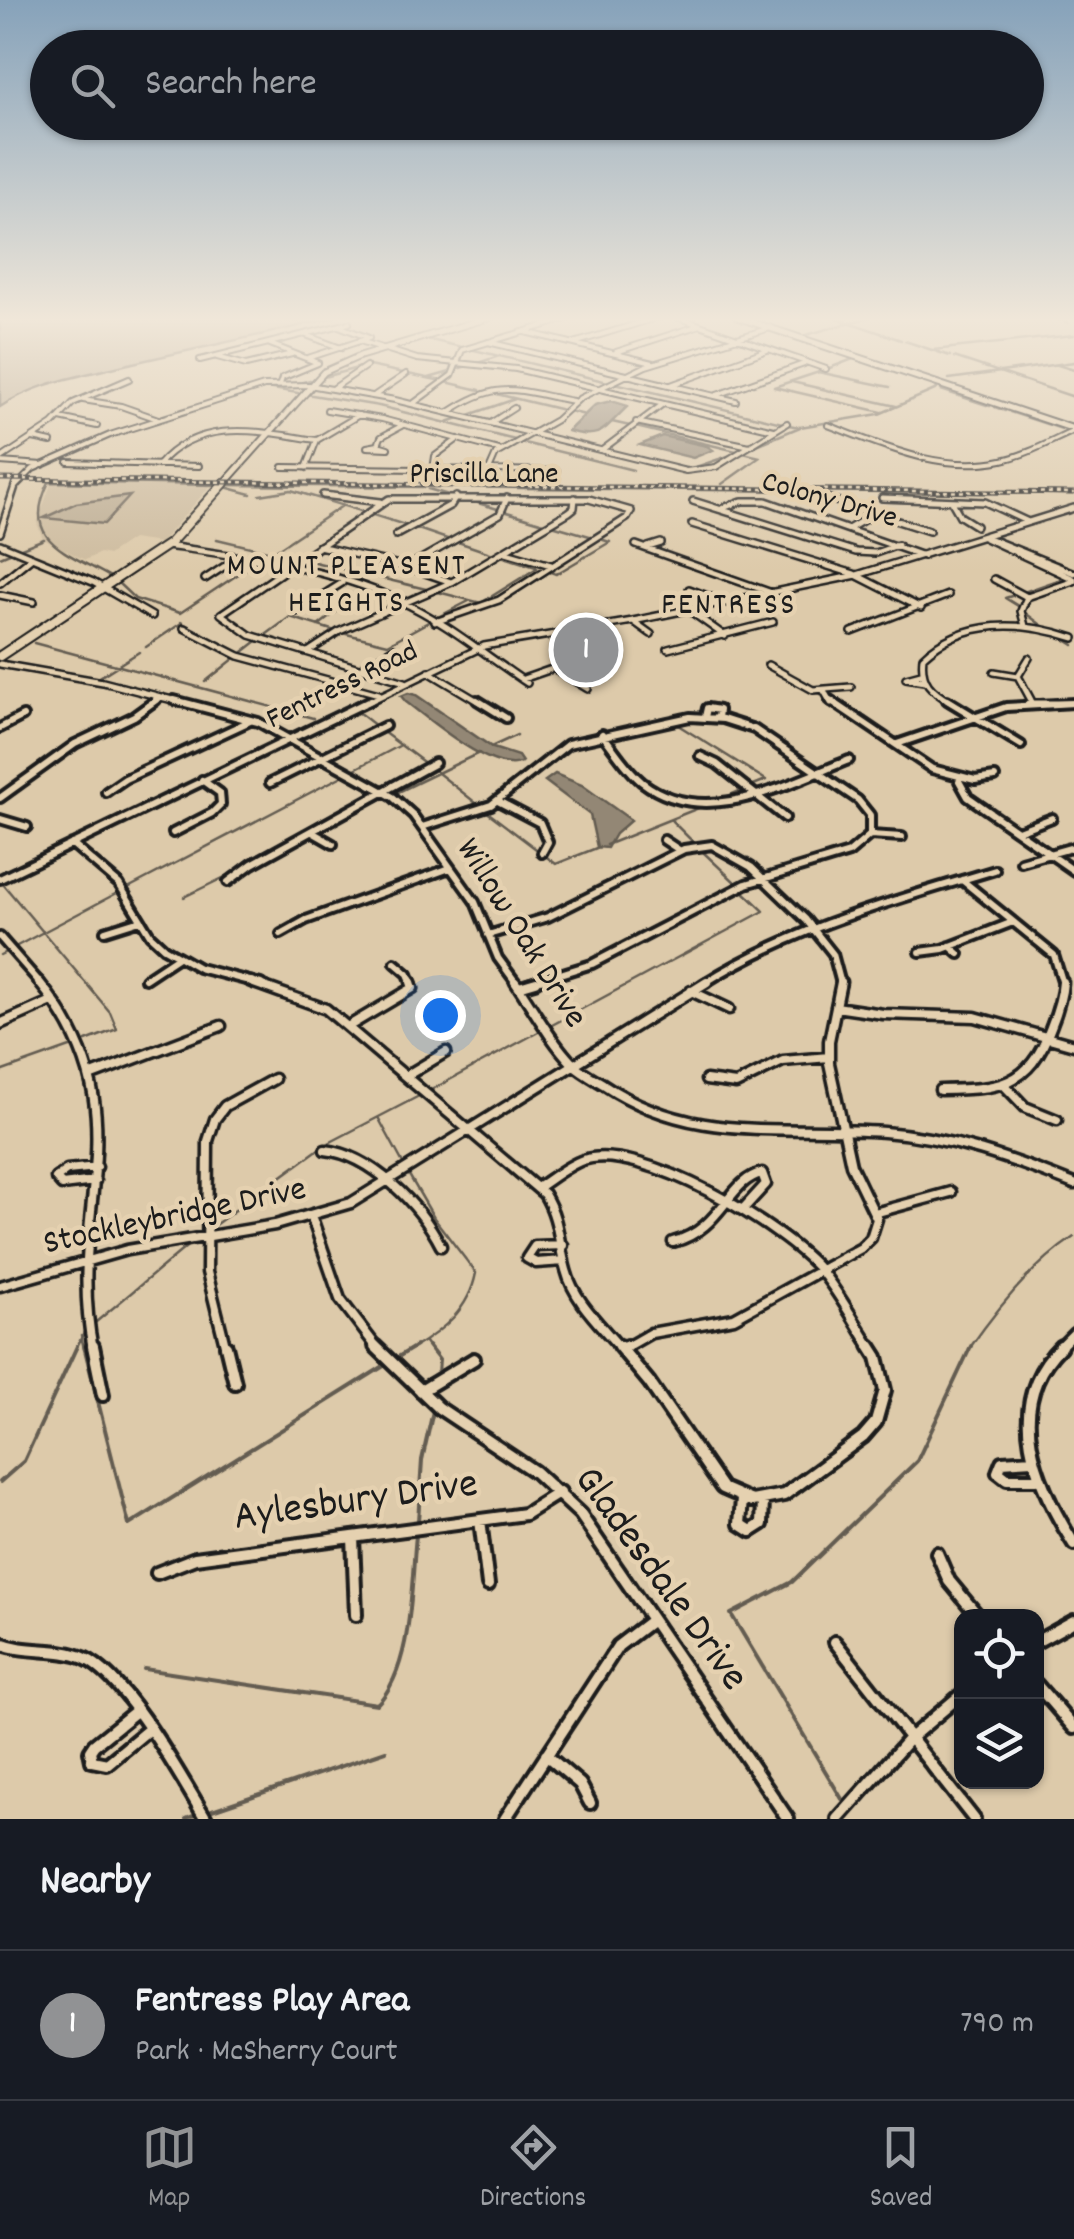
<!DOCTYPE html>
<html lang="en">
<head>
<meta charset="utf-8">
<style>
	:root { --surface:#171b24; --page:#20242c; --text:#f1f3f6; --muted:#9ea1a6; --line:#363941; --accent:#919294 }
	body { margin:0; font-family:Dekko,sans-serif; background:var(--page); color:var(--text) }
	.controls { position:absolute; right:30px; bottom:30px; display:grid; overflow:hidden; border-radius:20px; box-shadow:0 2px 8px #0004 }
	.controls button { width:90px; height:90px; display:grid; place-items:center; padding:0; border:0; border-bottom:2px solid var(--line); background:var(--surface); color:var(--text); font:50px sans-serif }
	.you { position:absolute; left:440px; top:1015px; width:35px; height:35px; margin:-25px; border:8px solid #fff; border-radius:50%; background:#1a73e8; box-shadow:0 0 0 15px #1a73e833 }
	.badge { display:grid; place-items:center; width:65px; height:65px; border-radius:50%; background:var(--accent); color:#fff; font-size:32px; font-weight:700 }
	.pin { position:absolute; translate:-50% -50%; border:5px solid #fff; box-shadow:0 2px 10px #0006 }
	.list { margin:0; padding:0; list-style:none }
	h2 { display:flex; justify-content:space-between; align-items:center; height:130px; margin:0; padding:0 40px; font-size:42px }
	h2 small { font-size:32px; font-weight:400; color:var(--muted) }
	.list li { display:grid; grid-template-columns:65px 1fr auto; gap:30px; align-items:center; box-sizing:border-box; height:150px; padding:0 40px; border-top:2px solid var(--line) }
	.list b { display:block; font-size:38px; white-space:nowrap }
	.list p { margin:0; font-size:32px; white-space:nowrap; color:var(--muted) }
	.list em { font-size:32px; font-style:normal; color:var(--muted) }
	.icon { flex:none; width:55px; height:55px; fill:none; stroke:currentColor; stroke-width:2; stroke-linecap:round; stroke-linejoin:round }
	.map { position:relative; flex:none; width:1074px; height:1819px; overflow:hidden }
	.search { position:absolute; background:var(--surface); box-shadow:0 2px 8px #0004; left:30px; right:30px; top:30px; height:110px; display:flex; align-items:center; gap:25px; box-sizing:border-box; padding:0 35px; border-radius:55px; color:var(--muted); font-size:38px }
	.sheet { height:280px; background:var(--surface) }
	nav { display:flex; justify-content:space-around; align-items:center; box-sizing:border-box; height:140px; border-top:2px solid var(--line); background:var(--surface); font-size:28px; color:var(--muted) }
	nav a { display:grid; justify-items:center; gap:5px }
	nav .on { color:var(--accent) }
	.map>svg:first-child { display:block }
	.built { fill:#cdbb9e }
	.green { fill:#bdad93; stroke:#6c6458; stroke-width:2.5 }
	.water { fill:#938774; stroke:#635c51; stroke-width:2.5 }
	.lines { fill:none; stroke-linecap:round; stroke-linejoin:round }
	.stream-far1 { stroke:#635c51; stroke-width:2.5 }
	.stream { stroke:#635c51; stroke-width:4 }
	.minor-far4-casing { stroke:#1c1c1c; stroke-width:8 }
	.minor-far3-casing { stroke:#1c1c1c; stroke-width:10 }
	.minor-far2-casing { stroke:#1c1c1c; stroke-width:14 }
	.minor-far1-casing { stroke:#1c1c1c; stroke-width:15 }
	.minor-casing { stroke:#1c1c1c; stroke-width:18 }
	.major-casing { stroke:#1c1c1c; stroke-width:9 }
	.highway-far1-casing { stroke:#1c1c1c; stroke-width:9 }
	.highway-casing { stroke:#1c1c1c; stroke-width:12 }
	.minor-far4 { stroke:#e5d1b0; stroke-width:4 }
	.minor-far3 { stroke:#e5d1b0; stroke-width:5 }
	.minor-far2 { stroke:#e5d1b0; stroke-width:6 }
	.minor-far1 { stroke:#e5d1b0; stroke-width:8 }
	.minor { stroke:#e5d1b0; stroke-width:10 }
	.major { stroke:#e5d1b0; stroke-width:5 }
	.highway-far1 { stroke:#e5d1b0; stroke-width:5 }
	.highway { stroke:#e5d1b0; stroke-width:8 }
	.rail-casing { stroke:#1c1c1c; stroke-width:5 }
	.rail { stroke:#e5d1b0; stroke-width:2.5; stroke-dasharray:4; stroke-linecap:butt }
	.labels { text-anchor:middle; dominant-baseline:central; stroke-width:9; stroke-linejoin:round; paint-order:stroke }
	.far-street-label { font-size:30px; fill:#1c1c1c; stroke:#e5d1b0 }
	.far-neighbourhood-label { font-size:32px; letter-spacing:2.5px; fill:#1c1c1c; stroke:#e5d1b0 }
	.street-label { font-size:35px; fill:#1c1c1c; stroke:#e5d1b0 }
	.near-street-label { font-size:42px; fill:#1c1c1c; stroke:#e5d1b0 }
</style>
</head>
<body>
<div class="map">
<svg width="1074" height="1819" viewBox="0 0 1074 1819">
	<rect width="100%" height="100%" fill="#ddcaaa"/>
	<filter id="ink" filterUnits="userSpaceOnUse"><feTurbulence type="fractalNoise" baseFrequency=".01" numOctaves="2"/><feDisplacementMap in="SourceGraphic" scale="20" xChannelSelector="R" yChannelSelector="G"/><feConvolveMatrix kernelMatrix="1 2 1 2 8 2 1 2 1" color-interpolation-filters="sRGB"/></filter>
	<g filter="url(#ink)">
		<path class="built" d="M52,481L213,483L160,543L132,539L108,555L100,553L85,560L43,539L37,523Z"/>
		<path class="green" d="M0,317H335C263,336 190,349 116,367C76,377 36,383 0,407Z
			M130,496L104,524L44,518L76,503Z"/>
		<path class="water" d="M611,401L628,406C604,428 603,441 568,431L595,405Z
			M662,436L707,446L713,450L693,458L640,445Z
			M408,693L416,695L493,748L518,756L522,762C494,776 429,719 406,702L401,696Z
			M555,774L582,785L631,820L615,834L607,848L597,847L590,815L545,781Z"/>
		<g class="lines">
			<path class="stream-far1" d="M834,317L901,340
				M1054,317L1068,323
				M806,335L870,317
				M426,339L466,348
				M905,341L950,356
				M470,349L608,382
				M933,350L1074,335
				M954,357L1074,397
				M478,363L499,356
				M1058,365L1074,370
				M369,366L442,381
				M457,369L467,366
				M827,369L853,359
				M822,371L774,387L882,412
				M818,372L890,387
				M320,378L361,367
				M429,378L450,372
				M949,379L1074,362
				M446,382L480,390
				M792,382L896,406
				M299,383L310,380
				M615,383L782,423
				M266,388L298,393
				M941,390L990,406
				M484,391L563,410
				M306,394L379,406L515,440
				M995,407L1005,411
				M569,411L585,415
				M1010,412L1068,431
				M466,416L515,399
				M447,422L462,417
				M612,422L630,426
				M789,425L799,427
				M636,427L736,451
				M520,442L633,470
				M752,447L800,427L879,414L937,389
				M690,469L734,454
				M722,484L760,457L743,453
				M228,485L1074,494
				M225,487L251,494
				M428,489L452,496
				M260,495L291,490L364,512
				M471,501L501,510
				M507,512L547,524
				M370,514L408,526
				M552,525L593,537
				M415,528L450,540
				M217,539L296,558
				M458,542L493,554
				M19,549L44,539
				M501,556L536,567
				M0,557L12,552
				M302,559L430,590
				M261,560L342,506
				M548,571L556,574L610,542L600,539
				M112,578C68,552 19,542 49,482L217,485
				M117,582L135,599L180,613L255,563
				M438,592L481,603L537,568
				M1024,592L1064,578
				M1018,594L1005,598L1018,606
				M1024,612L1044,627
				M436,618L469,601
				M181,622L219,643
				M318,626L365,590
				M342,633L388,644L430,621
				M1058,635L1074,645
				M263,637L290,617L335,631
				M34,643L313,718
				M146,647L180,624
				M239,655L257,641
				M98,678L139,652
				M205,682L235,658
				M358,712L376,726
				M678,725L766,780L751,786
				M383,732L426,764
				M491,747L517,735
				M433,769L481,807
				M353,770L399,746
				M394,794L479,753
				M719,800L744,789
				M486,811L556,864L599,847
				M672,821L694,843
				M318,831L386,797
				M606,845L706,805
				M702,851L737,884
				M3,884L110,1012L117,1029L86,1041
				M128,888L344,775
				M184,897L233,873
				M15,947L119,892
				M0,955L6,952
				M552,1025L764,911L742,890
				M0,1072L73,1046
				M431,1090L542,1030
				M379,1119L404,1165
				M409,1175L434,1218L476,1273C469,1310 443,1330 412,1349
				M212,1227L323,1146L421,1095
				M96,1322L191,1243
				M81,1335L84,1349
				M425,1342L430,1349
				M76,1349L84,1332
				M969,1349C998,1307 1032,1265 1074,1237"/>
			<path class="stream" d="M84,1346L129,1525L387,1364
				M428,1346L439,1360L438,1374
				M398,1357L416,1346
				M0,1482L24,1461L77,1346
				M418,1521L422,1460L433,1411
				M144,1669L377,1704C413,1669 411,1583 416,1535
				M842,1799L731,1614L792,1582L917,1461L971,1346
				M212,1810L386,1751
				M186,1819L193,1816"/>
			<g class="minor-far4-casing">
				<path id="minor-far4" d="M677,317L826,369
					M525,332L653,363
					M306,335L341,348
					M363,342L417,359L516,369L774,430
					M488,342L736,401
					M574,343L659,317
					M270,344L318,363L282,378L280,384
					M616,352L700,325
					M217,357L246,365L292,354
					M308,358L369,338L339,326
					M200,360L349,323
					M671,385L767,350
					M334,388L366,366
					M375,395L406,374
					M717,395L804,364
					M83,400L121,406L158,419
					M414,403L452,375L462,350L573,317
					M327,410L382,419L499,450
					M449,412C500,378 517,391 573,401
					M60,418L97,426
					M492,422L514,408
					M636,422L750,446
					M828,425C883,446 941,473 1002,460C1027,455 1051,441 1074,431
					M33,438L51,442
					M378,445L388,448L367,447Z
					M378,445L381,437L403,425
					M602,450L663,404
					M0,459L53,424L73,403L129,379
					M0,462L43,465
					M68,462L199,466
					M158,465C200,416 260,432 317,440
					M283,467L557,471
					M306,468L317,440L359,415
					M433,470L435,456L458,439
					M489,470L496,454L556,420L580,398L646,366L770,328
					M16,486L33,469L110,435L264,386L309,385L395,400L686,471L716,467L787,423"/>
			</g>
			<g class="minor-far3-casing">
				<path id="minor-far3" d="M814,494L929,531
					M323,495L381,502
					M882,498L985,502L1026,521
					M693,501L856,552L875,553L898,545
					M952,502L960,516L976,526
					M723,508L742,501H766L923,556
					M692,524L854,574L921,608
					M850,528L874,514
					M0,533L16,483
					M396,535L451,505L456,497
					M983,537L1074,579
					M988,538L1074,573
					M0,544L93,582L152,616
					M636,545L772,593
					M167,546C244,557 326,567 398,600C445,621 485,655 527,683
					M319,546L408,567L451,582
					M648,547L661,543
					M506,552L551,565
					M409,566L500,514L507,498
					M205,579L237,558
					M994,579L1027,597
					M0,583L32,557
					M689,589L726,603
					M0,595L34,602
					M690,611L725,636
					M296,612L342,583
					M633,621L651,634
					M1025,626L1021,611L1027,597L1074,581
					M184,628L239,656L379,694
					M852,632L948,595
					M668,649L773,622
					M308,652L340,631L452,582L569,512L574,508L575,498
					M1029,658L1018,676L1031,700
					M0,664L103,682L184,703
					M768,665L813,690L851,687
					M364,666L394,648
					M553,668L588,689
					M429,672L481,703
					M994,672L1018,676
					M921,674L906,678L924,681
					M523,679L566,664L621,654
					M405,682L250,635L221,614L389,499H589L631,511L627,518L499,600L435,622
					M824,691L831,703
					M152,703L159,698
					M366,703L484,646L633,621L857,575L1074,508
					M952,703C931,691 920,682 923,657C964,618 1023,621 1074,638
					M1028,703H1073"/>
			</g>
			<g class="minor-far2-casing">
				<path id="minor-far2" d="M174,700L258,722L393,797L413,815L475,902L498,958L517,984
					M477,700L506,718
					M830,700L932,769L975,780L995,777
					M947,700L1021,745
					M705,717L707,708L719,710L718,718
					M0,728L23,716
					M602,734C615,750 626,769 642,782C704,830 787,784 849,760
					M897,744L1006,707L1074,703
					M700,756L717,764L785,818
					M959,781L968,797L1074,871
					M270,783L385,726
					M106,792L125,779L250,721
					M0,798L75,744L134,716L156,700
					M498,801L540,823L548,842L542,853
					M0,819L27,827
					M422,827L491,805L568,744L690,717L723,719L754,729L858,800L870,815V835L849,853L746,884L592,964L528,984
					M1018,831L1052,818
					M312,832L333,844
					M173,833L212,813L221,804L220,793L202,780
					M870,835L902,837
					M664,840L679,850
					M72,844L119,884L150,935L164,948L199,968L261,984
					M1021,862L1074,847
					M0,879L371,700
					M962,880L1054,955L1063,984
					M228,882L252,864L435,763
					M105,931L140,920
					M281,934L306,920L450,868
					M488,935L548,917L684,849L712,845L751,867L806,920L833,954L841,984
					M0,937L41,984
					M950,946L959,954
					M920,952L943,949L1013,922
					M395,963L408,974L412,984
					M145,979L178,957
					M703,984C793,927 893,901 995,870"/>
			</g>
			<g class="minor-far1-casing">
				<path id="minor-far1" d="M39,982C147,1114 64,1205 93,1349
					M251,982L326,1009L544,1194C560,1220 558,1242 566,1270C574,1301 601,1325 621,1349
					M515,982C533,1008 550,1040 572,1063C580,1071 593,1078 603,1084C694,1145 781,1124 884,1132C951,1137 1012,1159 1074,1184
					M519,987L536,982
					M691,991L729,1009
					M836,1007L883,1014L975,1017L1074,1045
					M0,1024L52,1001
					M349,1026L413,988L411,982
					M92,1075L221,1026
					M406,1076L446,1052
					M706,1080L736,1084L783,1061L829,1057
					M1003,1084L1025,1107L1057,1120
					M940,1090C998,1089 1029,1088 1051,1027C1057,1012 1062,998 1063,982
					M325,1150C372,1155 420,1205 441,1246
					M95,1181L62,1185L56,1178L67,1170L97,1167
					M537,1188C551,1179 568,1165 583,1160C641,1141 784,1227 821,1271C840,1294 855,1323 872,1349
					M878,1212L951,1192
					M312,1218L340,1299L378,1349
					M673,1242C722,1230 728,1180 762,1173L766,1184L744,1208
					M563,1245L535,1246L527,1258L536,1263L564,1261
					M0,1286L127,1250L275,1225L351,1203L707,982
					M226,1349L207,1272L208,1141L215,1119L225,1106L274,1079
					M623,1349L651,1333L734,1318L861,1248L871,1238L877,1219L851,1165L829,1063V1041L841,982
					M1058,1349L1074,1333"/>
			</g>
			<g class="minor-casing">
				<path id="minor" d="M93,1346L103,1395
					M226,1346L235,1383
					M375,1346L439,1408L535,1472L580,1514L788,1819
					M619,1346L649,1382L722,1488L752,1501L784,1495L863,1437L876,1422L885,1390L877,1357L870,1346
					M1061,1346C1001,1405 1036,1484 1074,1544
					M622,1349L627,1346
					M421,1391L474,1359
					M1032,1460L1002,1462L998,1472L1007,1479H1036
					M742,1499L740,1524L751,1531L762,1524L763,1501
					M480,1520L488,1585
					M353,1537L356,1615
					M937,1553L949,1581L978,1616
					M157,1573L195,1558L525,1514L560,1492
					M835,1642L974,1819
					M1036,1642L1074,1621
					M0,1643C27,1654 58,1647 84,1658C126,1676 182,1779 206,1819
					M1036,1684L1074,1728
					M135,1712L94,1745L90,1751L92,1761L107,1764L148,1730
					M546,1755L580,1784L590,1803
					M505,1819L618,1646L652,1620
					M838,1819L909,1739L962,1694"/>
			</g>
			<g class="major-casing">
				<path id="major" d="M737,317L1074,429"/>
			</g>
			<g class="highway-far1-casing">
				<path id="highway-far1" d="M222,486L324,372L360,356L491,317"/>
			</g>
			<g class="highway-casing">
				<path id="highway" d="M0,656L170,543L224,483"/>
			</g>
			<use href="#minor-far4" class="minor-far4"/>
			<use href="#minor-far3" class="minor-far3"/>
			<use href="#minor-far2" class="minor-far2"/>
			<use href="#minor-far1" class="minor-far1"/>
			<use href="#minor" class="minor"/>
			<use href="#major" class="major"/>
			<use href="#highway-far1" class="highway-far1"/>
			<use href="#highway" class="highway"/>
			<g class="rail-casing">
				<path id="rail" d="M0,479L1074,493"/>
			</g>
			<use href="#rail" class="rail"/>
		</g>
	</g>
	<linearGradient id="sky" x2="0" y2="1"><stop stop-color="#86a2ba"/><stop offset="0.56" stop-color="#f0e7d9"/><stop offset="1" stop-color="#f0e7d9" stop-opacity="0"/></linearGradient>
	<rect width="1074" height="571" fill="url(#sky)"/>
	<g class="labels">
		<g class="far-street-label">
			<text x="484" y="476">Priscilla Lane</text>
			<text transform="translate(829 502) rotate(16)">Colony Drive</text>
			<text transform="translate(343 687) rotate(-26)">Fentress Road</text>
		</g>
		<g class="far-neighbourhood-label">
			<text x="347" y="568">MOUNT PLEASENT<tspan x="347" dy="37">HEIGHTS</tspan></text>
			<text x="729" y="607">FENTRESS</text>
		</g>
		<g class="street-label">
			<text transform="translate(520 934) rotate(58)">Willow Oak Drive</text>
			<text transform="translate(175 1218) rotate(-12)">Stockleybridge Drive</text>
		</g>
		<g class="near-street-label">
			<text transform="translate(356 1503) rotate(-8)">Aylesbury Drive</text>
			<text transform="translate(659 1580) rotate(54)">Gladesdale Drive</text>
		</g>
	</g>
</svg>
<div class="controls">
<button><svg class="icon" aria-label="locate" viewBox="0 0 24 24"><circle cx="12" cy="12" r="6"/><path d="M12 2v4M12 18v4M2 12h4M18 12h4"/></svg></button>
<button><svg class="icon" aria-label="layers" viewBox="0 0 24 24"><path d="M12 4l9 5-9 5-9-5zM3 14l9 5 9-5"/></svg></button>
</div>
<div class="you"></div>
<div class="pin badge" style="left:586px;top:650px">1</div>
<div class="search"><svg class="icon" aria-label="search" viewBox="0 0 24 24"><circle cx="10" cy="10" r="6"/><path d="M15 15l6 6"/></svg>Search here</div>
</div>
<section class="sheet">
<h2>Nearby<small></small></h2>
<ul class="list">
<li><span class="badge">1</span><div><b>Fentress Play Area</b><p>Park · McSherry Court</p></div><em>790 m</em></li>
</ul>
</section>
<nav>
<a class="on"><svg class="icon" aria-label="map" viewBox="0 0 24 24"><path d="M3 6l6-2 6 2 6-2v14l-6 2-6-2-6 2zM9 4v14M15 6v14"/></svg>Map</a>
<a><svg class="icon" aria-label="directions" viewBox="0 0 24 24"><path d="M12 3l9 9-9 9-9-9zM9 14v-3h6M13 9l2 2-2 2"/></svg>Directions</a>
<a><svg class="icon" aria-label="saved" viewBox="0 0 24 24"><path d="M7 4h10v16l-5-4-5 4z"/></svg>Saved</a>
</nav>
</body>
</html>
